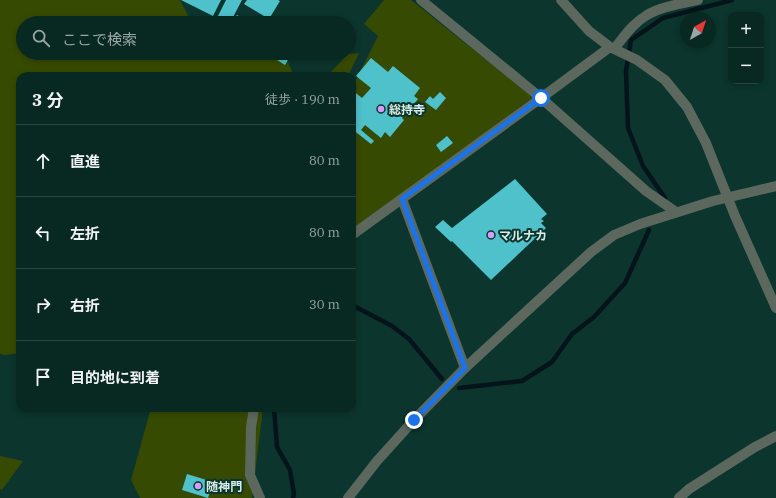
<!DOCTYPE html>
<html lang="ja">
<head>
<meta charset="utf-8">
<style>
	:root { --surface:#082822; --page:#16342f; --text:#f1f3f6; --muted:#98a6a5; --line:#294440 }
	body { margin:0; font-family:"IBM Plex Serif","Noto Sans JP",serif; background:var(--page); color:var(--text) }
	.controls { position:absolute; right:12px; top:12px; display:grid; overflow:hidden; border-radius:8px; box-shadow:0 2px 6px #0003 }
	.controls button { width:36px; height:36px; display:grid; place-items:center; padding:0; border:0; border-bottom:1px solid var(--line); background:var(--surface); color:var(--text); font:20px sans-serif }
	.compass { position:absolute; left:680px; top:12px; width:36px; height:36px; border-radius:50%; background:var(--surface); box-shadow:0 2px 6px #0003; rotate:39deg }
	.stop { position:absolute; width:12px; height:12px; margin:-9px; border:3px solid #1a73e8; border-radius:50%; background:#fff }
	.stop.end { background:#1a73e8; border-color:#fff; box-shadow:0 1px 4px #0008 }
	.list { margin:0; padding:0; list-style:none }
	h2 { display:flex; justify-content:space-between; align-items:center; height:52px; margin:0; padding:0 16px; font-size:17px }
	h2 small { font-size:13px; font-weight:400; color:var(--muted) }
	.list li { display:grid; grid-template-columns:26px 1fr auto; gap:12px; align-items:center; box-sizing:border-box; height:72px; padding:0 16px; border-top:1px solid var(--line) }
	.list b { display:block; font-size:15px; white-space:nowrap }
	.list em { font-size:13px; font-style:normal; color:var(--muted) }
	.icon { flex:none; width:22px; height:22px; fill:none; stroke:currentColor; stroke-width:2; stroke-linecap:round; stroke-linejoin:round }
	.map { position:relative; flex:none; width:776px; height:498px; overflow:hidden }
	.search { position:absolute; background:var(--surface); box-shadow:0 2px 6px #0003; left:16px; top:16px; width:340px; height:44px; display:flex; align-items:center; gap:10px; box-sizing:border-box; padding:0 14px; border-radius:22px; color:var(--muted); font-size:15px }
	.panel { position:absolute; background:var(--surface); box-shadow:0 2px 6px #0003; left:16px; top:72px; width:340px; height:340px; border-radius:12px }
	.map>svg:first-child { display:block }
	.green { fill:#374a02 }
	.lines { fill:none; stroke-linecap:round; stroke-linejoin:round }
	.stream { stroke:#05141b; stroke-width:4.5 }
	.building { fill:#4ec1cb }
	.minor { stroke:#5c685e; stroke-width:10 }
	.tertiary { stroke:#5c685e; stroke-width:10 }
	.route { stroke:#1a73e8; stroke-width:5 }
	.poi-dot { fill:#d19dfe; stroke:#0b352d; stroke-width:1.5 }
	.labels { text-anchor:middle; dominant-baseline:central; stroke-width:4; stroke-linejoin:round; paint-order:stroke }
	.poi-label { font-size:12px; font-weight:bold; fill:#d7ede7; stroke:#0b352d; text-anchor:start }
</style>
</head>
<body>
<div class="map">
<svg width="776" height="498" viewBox="0 0 776 498">
	<rect width="100%" height="100%" fill="#0b352d"/>
	<path class="green" d="M0,0H180L192,23H23V53H249L288,62L294,76H20V353L5,355L0,354Z
		M384,0H411L533,97L352,231V88L378,36L364,24Z
		M359,53L348,76H327L348,54Z
		M151,408H263L252,498H140L131,480Z
		M0,456L23,461L2,490L0,489Z"/>
	<g class="lines">
		<path class="stream" d="M665,198L643,166L628,128L626,71L631,40L663,18L732,0
			M352,305L392,326L409,339L442,379
			M459,388L522,381L552,362L572,334L594,317L625,283L649,230
			M274,408L277,447L290,470L294,494L293,498"/>
	</g>
	<path class="building" d="M181,0H221L213,16Z
		M226,0H242L230,23L217,18Z
		M247,0H278L280,1L269,19L244,4Z
		M237,15L251,23H232Z
		M266,53H292L285,65Z
		M371,58L388,72L393,66L420,88L414,96L418,99L402,118L404,120L390,137L385,132L381,138L365,125L361,130L374,141L371,144L352,129V90L362,98L371,88L356,76Z
		M440,92L446,98L436,110L425,102L430,96L433,99Z
		M447,136L453,143L441,152L436,145Z
		M515,179L547,214L541,219L544,221L541,223L546,228L491,280L452,241L451,242L435,227L443,220L452,228Z
		M187,474L213,482L208,498L182,490Z"/>
	<g class="lines">
		<path class="minor" d="M421,0L541,98L646,191L676,212
			M561,0L589,31L610,47L637,60L665,80L687,107L706,143L735,216L776,308
			M614,49C624,37 633,23 647,15C661,6 682,4 698,0
			M402,199L465,368
			M352,235L541,98L610,47
			M254,408L251,427L250,475L260,498
			M679,498L689,489L755,447L776,436"/>
		<path class="tertiary" d="M348,498L377,461L414,420L465,368L591,252L614,235L640,224L713,201L776,186"/>
	</g>
	<g class="lines">
		<path class="route" d="M414,420L465,368L402,199L541,98"/>
	</g>
	<g class="poi-dot">
		<circle cx="381" cy="109" r="4"/>
		<circle cx="491" cy="235" r="4"/>
		<circle cx="198" cy="486" r="4"/>
	</g>
	<g class="labels">
		<g class="poi-label">
			<text x="389" y="109">総持寺</text>
			<text x="499" y="235">マルナカ</text>
			<text x="206" y="486">随神門</text>
		</g>
	</g>
</svg>
<div class="controls">
<button>+</button>
<button>−</button>
</div>
<svg class="compass" viewBox="-18 -18 36 36"><path d="M0-13l5 13h-10z" fill="#e53935"/><path d="M0 13l5-13h-10z" fill="#98a6a5"/></svg>
<div class="stop" style="left:541px;top:98px"></div>
<div class="stop end" style="left:414px;top:420px"></div>
<div class="search"><svg class="icon" aria-label="search" viewBox="0 0 24 24"><circle cx="10" cy="10" r="6"/><path d="M15 15l6 6"/></svg>ここで検索</div>
<section class="panel">
<h2>3 分<small>徒歩 · 190 m</small></h2>
<ul class="list">
<li><svg class="icon" aria-label="ahead" viewBox="0 0 24 24"><path d="M12 20V5M6 11l6-6 6 6"/></svg><div><b>直進</b></div><em>80 m</em></li>
<li><svg class="icon" aria-label="left" viewBox="0 0 24 24"><path d="M17 20v-9H6M10 6l-5 5 5 5"/></svg><div><b>左折</b></div><em>80 m</em></li>
<li><svg class="icon" aria-label="right" viewBox="0 0 24 24"><path d="M7 20v-9h11M14 6l5 5-5 5"/></svg><div><b>右折</b></div><em>30 m</em></li>
<li><svg class="icon" aria-label="arrive" viewBox="0 0 24 24"><path d="M6 21V4h12l-3 4 3 4H6"/></svg><div><b>目的地に到着</b></div></li>
</ul>
</section>
</div>
</body>
</html>
